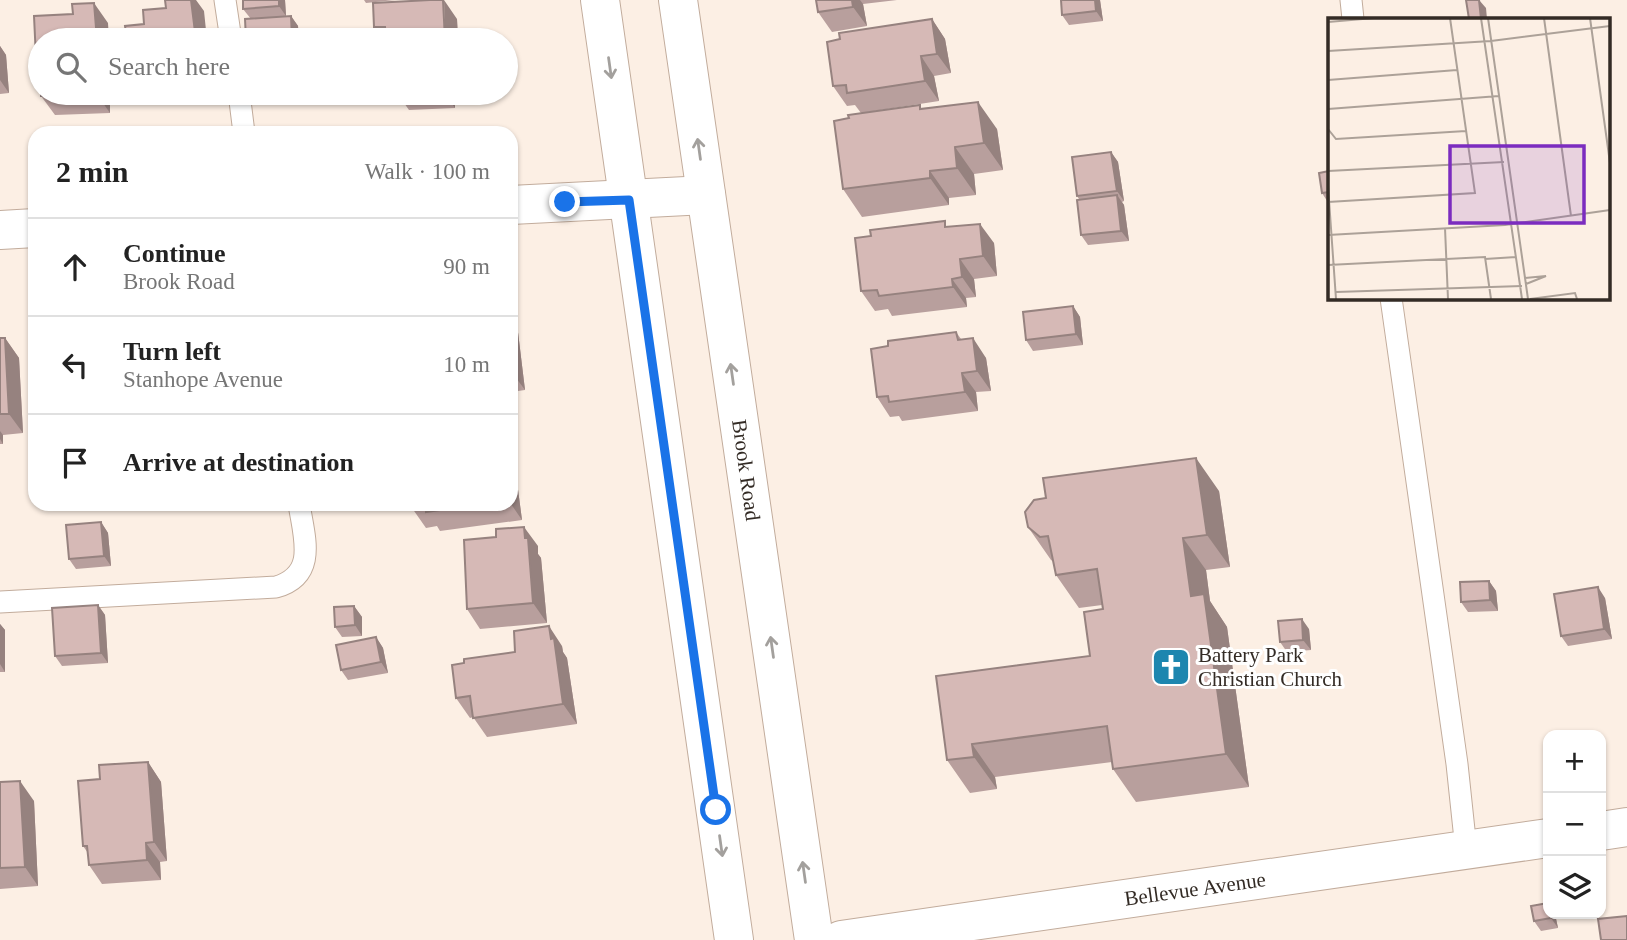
<!DOCTYPE html>
<html lang="en">
<head>
<meta charset="utf-8">
<style>
	:root { --surface:#fff; --page:#f2f2f2; --text:#222; --muted:#767676; --line:#e0e0e0 }
	body { margin:0; font-family:"Times New Roman",serif; background:var(--page); color:var(--text) }
	.controls { position:absolute; right:21px; bottom:21px; display:grid; overflow:hidden; border-radius:14px; box-shadow:0 2px 5px #0004 }
	.controls button { width:63px; height:63px; display:grid; place-items:center; padding:0; border:0; border-bottom:2px solid var(--line); background:var(--surface); color:var(--text); font:35px sans-serif }
	.stop { position:absolute; width:21px; height:21px; margin:-16px; border:5px solid #1a73e8; border-radius:50%; background:#fff }
	.stop.end { background:#1a73e8; border-color:#fff; box-shadow:0 2px 7px #0008 }
	.list { margin:0; padding:0; list-style:none }
	h2 { display:flex; justify-content:space-between; align-items:center; height:91px; margin:0; padding:0 28px; font-size:30px }
	h2 small { font-size:23px; font-weight:400; color:var(--muted) }
	.list li { display:grid; grid-template-columns:46px 1fr auto; gap:21px; align-items:center; box-sizing:border-box; height:98px; padding:0 28px; border-top:2px solid var(--line) }
	.list b { display:block; font-size:26px; white-space:nowrap }
	.list p { margin:0; font-size:23px; white-space:nowrap; color:var(--muted) }
	.list em { font-size:23px; font-style:normal; color:var(--muted) }
	.icon { flex:none; width:38px; height:38px; fill:none; stroke:currentColor; stroke-width:2; stroke-linecap:round; stroke-linejoin:round }
	.map { position:relative; flex:none; width:1627px; height:940px; overflow:hidden }
	.search { position:absolute; background:var(--surface); box-shadow:0 2px 5px #0004; left:28px; top:28px; width:490px; height:77px; display:flex; align-items:center; gap:18px; box-sizing:border-box; padding:0 24px; border-radius:38px; color:var(--muted); font-size:26px }
	.panel { position:absolute; background:var(--surface); box-shadow:0 2px 5px #0004; left:28px; top:126px; width:490px; height:385px; border-radius:21px }
	.map>svg:first-child { display:block }
	.lines { fill:none; stroke-linecap:round; stroke-linejoin:round }
	.service-casing { stroke:#c2ac9c; stroke-width:23 }
	.minor-casing { stroke:#c2ac9c; stroke-width:40 }
	.tertiary-casing { stroke:#c2ac9c; stroke-width:40 }
	.secondary-casing { stroke:#c2ac9c; stroke-width:40 }
	.service { stroke:#fff; stroke-width:21 }
	.minor { stroke:#fff; stroke-width:38 }
	.tertiary { stroke:#fff; stroke-width:38 }
	.secondary { stroke:#fff; stroke-width:38 }
	.wall { fill:#b89f9d }
	.shaded-wall { fill:#96827f }
	.building { fill:#d6b9b6; stroke:#96827f; stroke-width:2 }
	.oneway { stroke:#a3a09d }
	.route { stroke:#1a73e8; stroke-width:9 }
	.labels { text-anchor:middle; dominant-baseline:central; stroke-width:6; stroke-linejoin:round; paint-order:stroke }
	.street-label { font-size:21px; fill:#332b25; stroke:#fff }
	.poi-label { font-size:21px; fill:#332b25; stroke:#fff; text-anchor:start }
	.inset-road { fill:none; stroke:#aca198; stroke-width:2 }
	.view { fill:#7b2cbf; fill-opacity:0.15; stroke:#7b2cbf; stroke-width:3.5 }
	.inset-edge { fill:none; stroke:#332b25; stroke-width:3.5 }
</style>
</head>
<body>
<div class="map">
<svg width="1627" height="940" viewBox="0 0 1627 940">
	<rect width="100%" height="100%" fill="#fcefe4"/>
	<g class="lines">
		<g class="service-casing">
			<path id="service" d="M225,0L231,40
				M1351,0L1353,19
				M239,93L244,133
				M1391,298L1457,764L1466,849
				M0,602L276,587C318,575 304,537 299,504"/>
		</g>
		<g class="minor-casing">
			<path id="minor" d="M511,205L706,195
				M0,230L35,228"/>
		</g>
		<g class="tertiary-casing">
			<path id="tertiary" d="M1601,831L1627,827
				M841,940L1548,838"/>
		</g>
		<g class="secondary-casing">
			<path id="secondary" d="M600,0L734,940
				M678,0L814,940"/>
		</g>
		<use href="#service" class="service"/>
		<use href="#minor" class="minor"/>
		<use href="#tertiary" class="tertiary"/>
		<use href="#secondary" class="secondary"/>
	</g>
	<path class="wall" d="M243,0H285L286,16L253,19L291,16L298,26L299,40H246L251,19L243,9Z
		M364,0H395L366,3Z
		M816,0H897L863,4L867,26L832,32L818,12Z
		M1061,0H1100L1103,21L1069,25L1062,15Z
		M457,19L458,40H384L374,27Z
		M932,19L945,39L951,73L934,76L939,101L861,113L855,105L847,106L833,86L840,39Z
		M0,46L6,55L9,93L0,94Z
		M41,93H112L113,97H110V113L55,115L41,96Z
		M397,93H454L455,108L409,110Z
		M922,109L997,129L1003,170L974,174L976,195L949,198V205L862,217L843,189Z
		M1111,152L1118,162L1124,201L1122,202L1124,205L1129,241L1088,245L1081,235L1079,199L1077,196Z
		M1329,171V204L1322,193Z
		M949,227L994,243L997,276L974,279L976,297L966,298L967,307L892,316L888,309L875,311L861,291Z
		M1073,306L1080,317L1083,345L1033,351L1026,340Z
		M511,316L517,324L525,390L511,392Z
		M956,332L961,339L986,358L991,391L976,392L978,411L902,421L899,416L890,417L877,397L888,346Z
		M0,338H5L19,358L23,433L3,435V444H0Z
		M511,455L514,459L522,520L440,531L437,526L426,528L412,508L411,504H511Z
		M1219,491L1230,567L1206,570L1210,601L1227,627L1249,787L1136,802L1113,769L1112,762L995,777L997,789L970,793L947,760L1090,656L1103,609L1102,605L1079,608L1056,575L1054,562L1051,560L1028,527Z
		M101,522L108,533L111,566L76,569L69,559Z
		M538,546V554L541,558L547,623L480,629L467,609Z
		M1489,581L1496,591L1498,611L1468,612L1461,602Z
		M1605,598L1612,639L1568,646L1561,636Z
		M98,605L105,615L108,663L62,666L55,656Z
		M354,606L362,617V636L342,637L335,627Z
		M0,624L5,630V672H0Z
		M1309,629L1311,650L1287,652L1280,642Z
		M376,637L383,648L388,673L348,680L341,670Z
		M562,646L563,652L567,658L577,724L487,737L473,717L470,718L456,698Z
		M148,762L161,782L167,861L160,862L161,880L102,884L89,865L88,853L83,846L100,779Z
		M0,782L34,801L38,886L0,889Z
		M1548,914H1555L1558,928L1541,931L1534,921Z"/>
	<path class="shaded-wall" d="M191,0H196L204,11L207,40H196Z
		M279,0H285L286,16L279,6Z
		M444,0L457,19L458,40H445Z
		M852,0H860L863,4L867,26L853,7Z
		M1095,0H1100L1103,21L1096,11Z
		M1479,0L1486,8L1487,19H1481Z
		M94,3L108,23L109,40H97Z
		M291,16L298,26L299,40H293L292,39Z
		M932,19L945,39L951,73L937,54Z
		M0,46L6,55L9,93L0,80Z
		M921,56L934,76L939,101L925,81Z
		M96,93H107L110,97V113Z
		M445,93H454L455,108Z
		M978,102L997,129L1003,170L984,143Z
		M955,147L974,174L976,195L957,168Z
		M1111,152L1118,162L1124,201L1117,191Z
		M930,171L949,198V205L930,178Z
		M1117,195L1124,205L1129,241L1121,231Z
		M980,224L994,243L997,276L983,256Z
		M960,259L974,279L976,297L962,277Z
		M952,279L966,298L967,307L953,287Z
		M1073,306L1080,317L1083,345L1076,334Z
		M511,316L517,324L525,390L511,371Z
		M5,338L19,358L23,433L9,414Z
		M973,338L986,358L991,391L977,371Z
		M962,373L976,392L978,411L965,392Z
		M0,431L3,435V444L0,439Z
		M511,455L514,459L522,520L511,504Z
		M1196,458L1219,491L1230,567L1207,535Z
		M101,522L108,533L111,566L104,556Z
		M524,527L538,546V554L541,558L547,623L533,603Z
		M1183,538L1206,570L1210,601L1227,627L1249,787L1226,754L1191,596Z
		M1489,581L1496,591L1498,611L1490,600Z
		M1598,587L1605,598L1612,639L1604,629Z
		M98,605L105,615L108,663L101,653Z
		M354,606L362,617V636L355,625Z
		M1302,619L1309,629L1311,650L1303,640Z
		M0,624L5,630V672L0,664Z
		M549,626L562,646L563,652L567,658L577,724L563,704Z
		M376,637L383,648L388,673L381,662Z
		M972,744L995,777L997,789L974,757Z
		M148,762L161,782L167,861L154,842Z
		M20,781L34,801L38,886L25,867Z
		M146,843L160,862L161,880L147,860Z
		M1550,914H1555L1558,928L1551,918Z"/>
	<path class="building" d="M165,0H191L196,40H127L125,26L144,24L143,10L166,8Z
		M243,0H279V6L243,9Z
		M430,0H443L445,40H386L385,27H374L373,3Z
		M816,0H852L853,7L818,12Z
		M1061,0H1095L1096,11L1062,15Z
		M1466,0H1479L1481,19H1469Z
		M94,3L97,40H40V79H37L34,16L73,14L72,4Z
		M291,16L292,39L246,40L245,19Z
		M932,19L937,54L921,56L925,81L847,93L846,85L833,86L827,42L840,39L839,33Z
		M41,93H97L41,96Z
		M978,102L984,143L955,147L957,168L930,171V178L843,189L834,121L849,118L848,115L920,105V109Z
		M1111,152L1117,191L1077,196L1072,157Z
		M1329,171V192L1322,193L1319,173Z
		M1117,195L1121,231L1081,235L1077,200Z
		M945,221V227L980,224L983,256L960,259L962,277L952,279L953,287L879,296L877,290L861,291L855,238L871,236L870,230Z
		M1073,306L1076,334L1026,340L1023,312Z
		M956,332L958,340L973,338L977,371L962,373L965,392L889,402L888,396L877,397L871,349L888,346V341Z
		M0,338H5L9,414H0Z
		M1196,458L1207,535L1183,538L1191,596L1204,594L1226,754L1113,769L1107,726L972,744L974,757L947,760L936,676L1090,656L1084,612L1103,609L1097,569L1056,575L1048,536L1040,537L1028,527L1025,512L1034,500L1046,498L1043,478Z
		M411,504H481L426,512V506L412,508Z
		M101,522L104,556L69,559L66,525Z
		M524,527L525,538H528L533,603L467,609L464,540L496,537V529Z
		M1489,581L1490,600L1461,602L1460,582Z
		M1598,587L1604,629L1561,636L1554,594Z
		M98,605L101,653L55,656L52,608Z
		M354,606L355,625L335,627L334,607Z
		M1302,619L1303,640L1280,642L1278,621Z
		M549,626L551,639L554,638L563,704L473,718L470,696L456,698L452,665L464,663V659L515,652L514,631Z
		M376,637L381,662L341,670L336,645Z
		M148,762L154,842L146,843L147,860L89,865L87,846H83L78,781L100,779L99,765Z
		M20,781L25,867L0,868V782Z
		M1548,903V914H1550L1551,918L1534,921L1531,906Z
		M1627,916V940H1601L1598,919Z"/>
	<defs><path id="oneway-shaft" d="M-6 0H5M1.5-3L5.5 0L1.5 3" fill="none" stroke-width="1.6" stroke-linecap="round" stroke-linejoin="round" transform="scale(1.75)"/></defs>
	<g class="oneway">
		<use href="#oneway-shaft" transform="translate(610 68) rotate(82)"/>
		<use href="#oneway-shaft" transform="translate(699 149) rotate(-98)"/>
		<use href="#oneway-shaft" transform="translate(732 374) rotate(-98)"/>
		<use href="#oneway-shaft" transform="translate(772 647) rotate(-98)"/>
		<use href="#oneway-shaft" transform="translate(721 846) rotate(82)"/>
		<use href="#oneway-shaft" transform="translate(804 872) rotate(-98)"/>
	</g>
	<g class="lines">
		<path class="route" d="M565,202L629,200L716,810"/>
	</g>
	<defs>
		<g id="church-square" transform="scale(2.0125)"><rect x="-9" y="-9" width="18" height="18" rx="4" fill="#1d86af" stroke="#fff"/><path d="M-1.2-6h2.4v3.5h3.3v2.4h-3.3V6h-2.4V-.1h-3.3v-2.4h3.3Z" fill="#fff"/></g>
	</defs>
	<g fill-rule="evenodd">
		<use href="#church-square" x="1171" y="667"/>
	</g>
	<g class="labels">
		<g class="street-label">
			<text transform="translate(746 470) rotate(82)">Brook Road</text>
			<text transform="translate(1195 889) rotate(-8)">Bellevue Avenue</text>
		</g>
		<g class="poi-label">
			<text x="1198" y="655">Battery Park<tspan x="1198" dy="24">Christian Church</tspan></text>
		</g>
	</g>
	<g transform="translate(1328 18)">
		<rect width="282" height="282" fill="#fcefe4"/>
		<path class="inset-road" d="M153,0L194,281M160,0L200,281M216,0L243,198M262,0L282,145M0,4L46,0M0,33L163,23L282,8M0,62L129,52M0,91L171,78M0,111L8,121L138,113M0,153L176,144M0,168L8,281M0,184L147,175L122,0M117,210L120,281M0,217L177,207L282,192M157,241L188,239M0,247L157,239L163,281M197,260L218,258L198,266M8,274L194,268M202,281L247,275L249,281"/>
		<path class="view" d="M122,128H256V205H122Z"/>
		<rect width="282" height="282" class="inset-edge"/>
	</g>
</svg>
<div class="controls">
<button>+</button>
<button>−</button>
<button><svg class="icon" aria-label="layers" viewBox="0 0 24 24"><path d="M12 4l9 5-9 5-9-5zM3 14l9 5 9-5"/></svg></button>
</div>
<div class="stop" style="left:716px;top:810px"></div>
<div class="stop end" style="left:565px;top:202px"></div>
<div class="search"><svg class="icon" aria-label="search" viewBox="0 0 24 24"><circle cx="10" cy="10" r="6"/><path d="M15 15l6 6"/></svg>Search here</div>
<section class="panel">
<h2>2 min<small>Walk · 100 m</small></h2>
<ul class="list">
<li><svg class="icon" aria-label="ahead" viewBox="0 0 24 24"><path d="M12 20V5M6 11l6-6 6 6"/></svg><div><b>Continue</b><p>Brook Road</p></div><em>90 m</em></li>
<li><svg class="icon" aria-label="left" viewBox="0 0 24 24"><path d="M17 20v-9H6M10 6l-5 5 5 5"/></svg><div><b>Turn left</b><p>Stanhope Avenue</p></div><em>10 m</em></li>
<li><svg class="icon" aria-label="arrive" viewBox="0 0 24 24"><path d="M6 21V4h12l-3 4 3 4H6"/></svg><div><b>Arrive at destination</b></div></li>
</ul>
</section>
</div>
</body>
</html>
